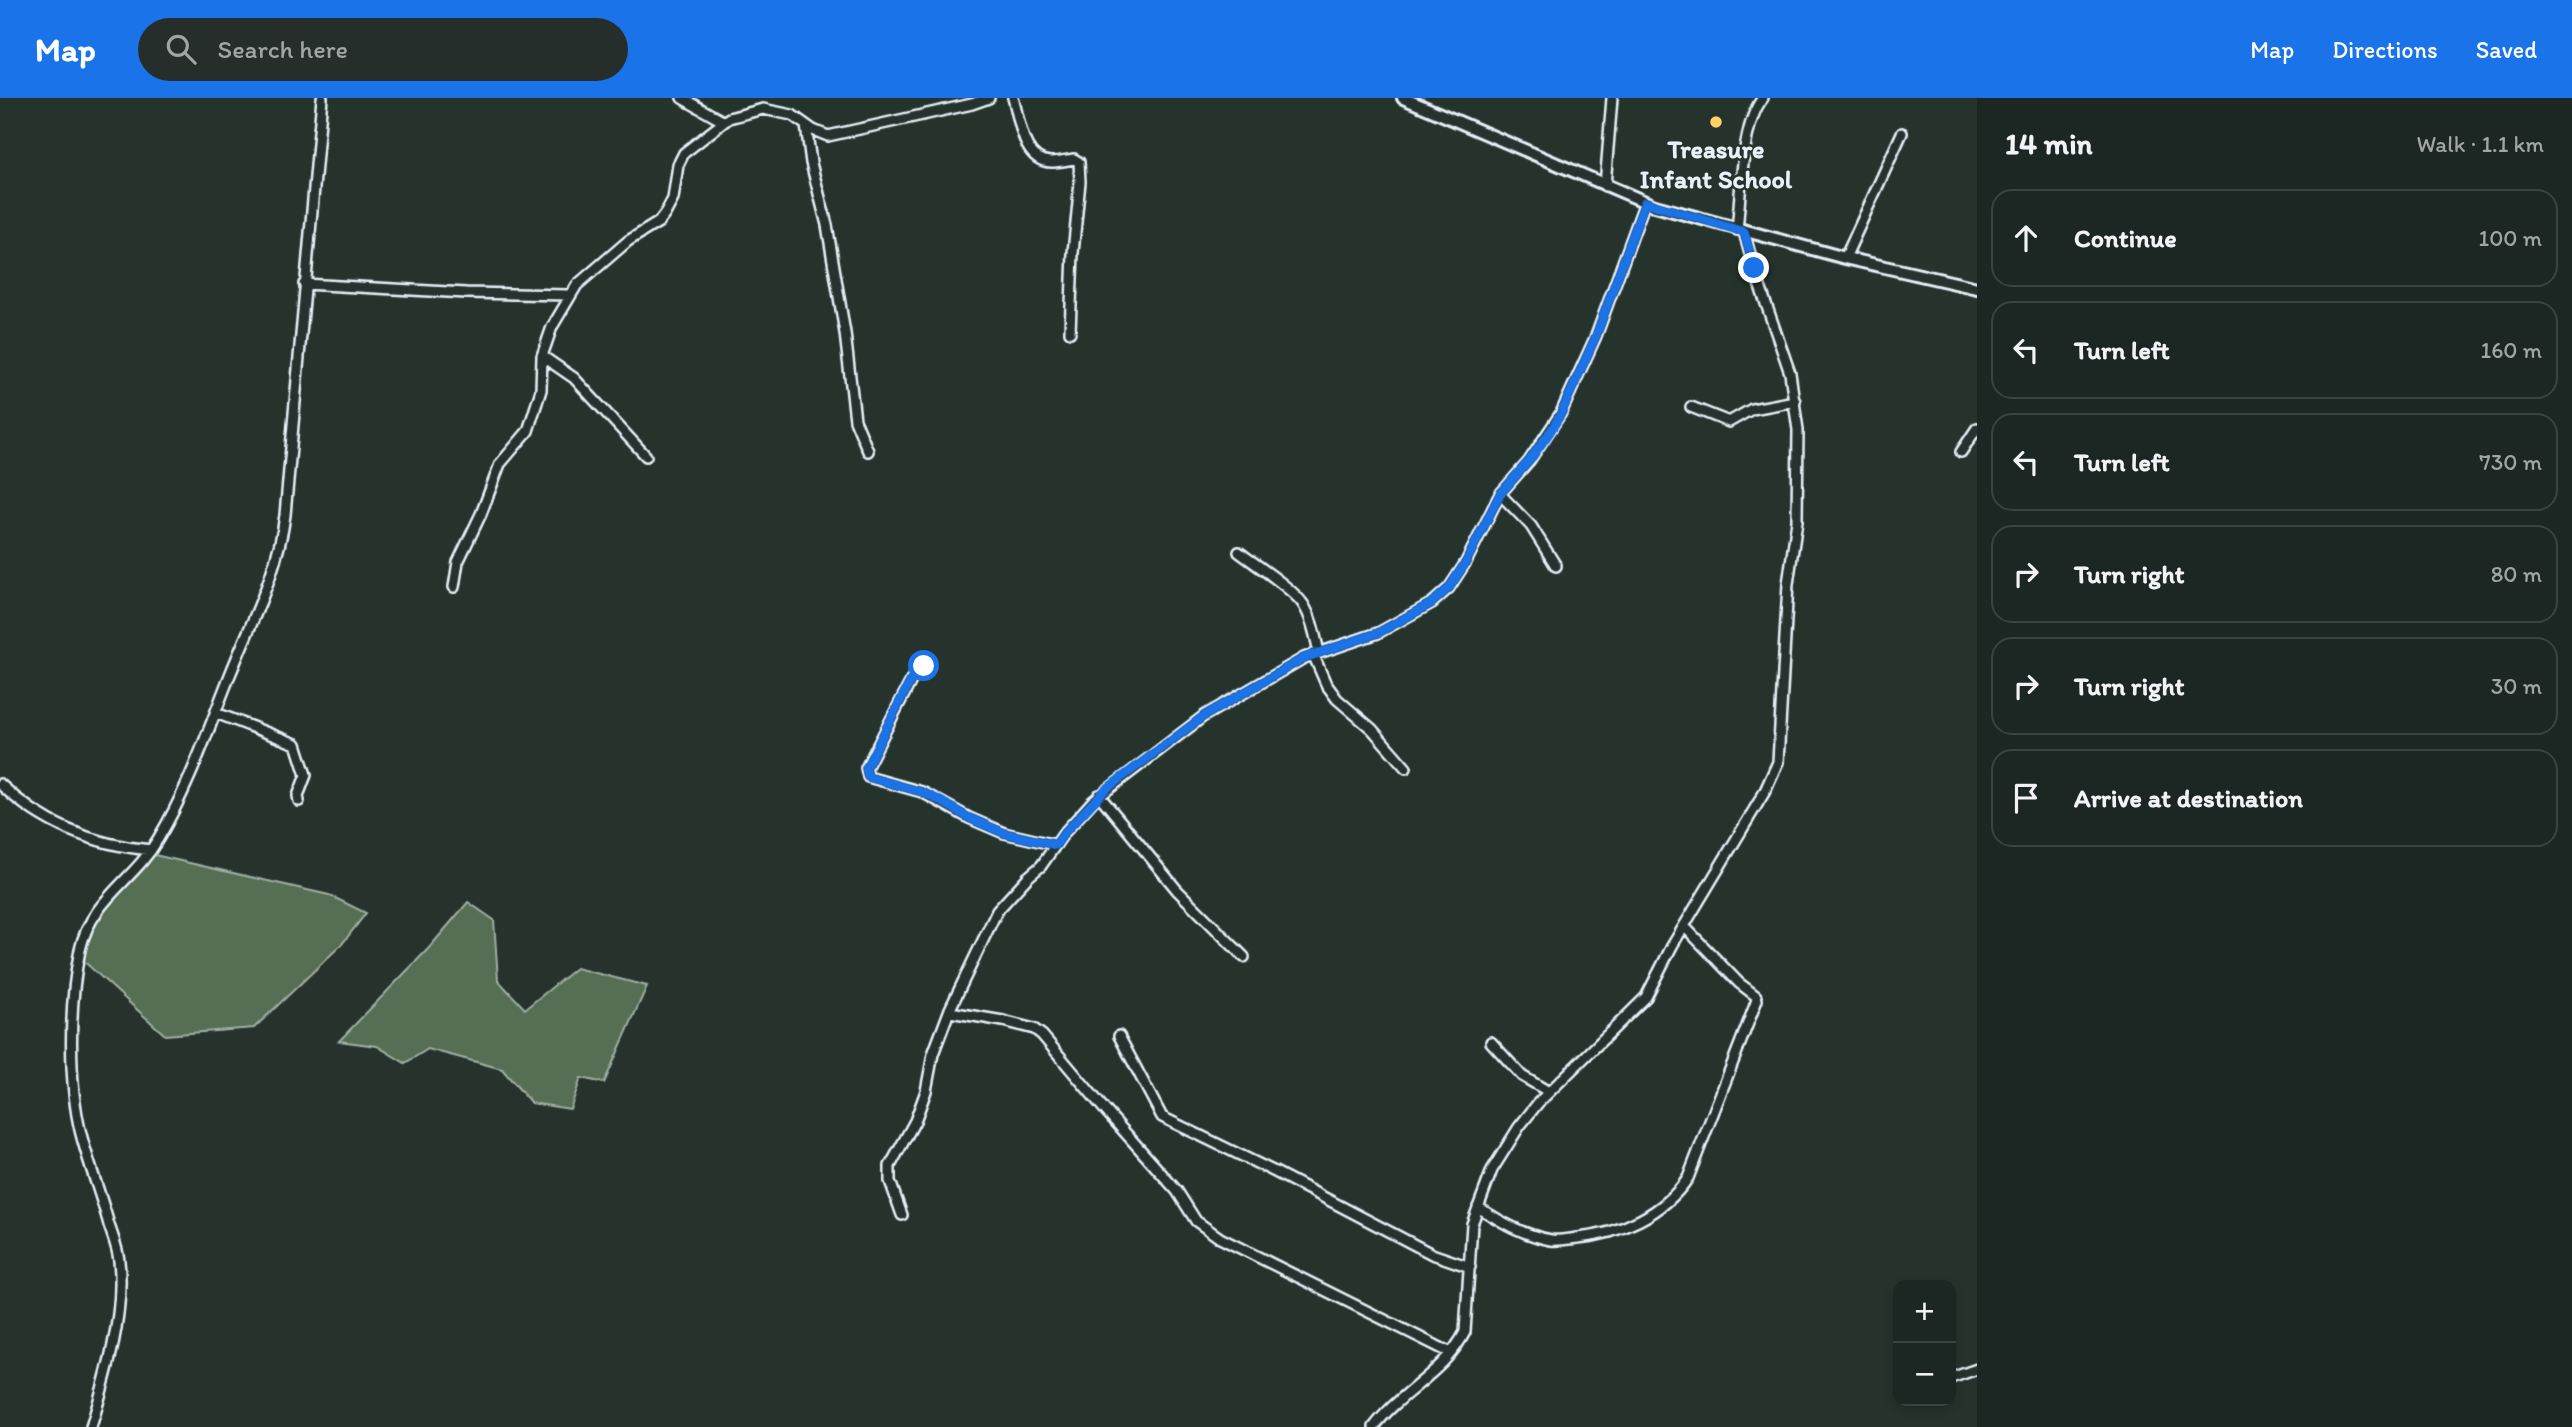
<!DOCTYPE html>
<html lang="en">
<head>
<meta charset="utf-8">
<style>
	:root { --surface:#1c2622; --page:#252e2a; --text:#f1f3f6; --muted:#a0a5a5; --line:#3a4340; --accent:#1a73e8 }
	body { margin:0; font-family:Itim,sans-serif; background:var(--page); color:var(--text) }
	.controls { position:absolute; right:21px; bottom:21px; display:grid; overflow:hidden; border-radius:14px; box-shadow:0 4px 10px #0003 }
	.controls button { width:63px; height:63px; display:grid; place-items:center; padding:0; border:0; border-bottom:2px solid var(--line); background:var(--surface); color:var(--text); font:35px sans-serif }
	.stop { position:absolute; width:21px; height:21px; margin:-16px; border:5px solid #1a73e8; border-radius:50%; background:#fff }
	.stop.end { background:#1a73e8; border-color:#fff; box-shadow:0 2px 7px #0008 }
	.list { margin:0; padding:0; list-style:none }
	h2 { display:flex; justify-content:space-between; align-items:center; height:91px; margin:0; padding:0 28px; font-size:30px }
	h2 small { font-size:23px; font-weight:400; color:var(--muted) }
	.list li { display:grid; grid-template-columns:46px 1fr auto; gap:21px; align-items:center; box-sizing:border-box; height:98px; margin:0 14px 14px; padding:0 14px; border:2px solid var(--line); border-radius:21px }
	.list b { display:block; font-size:26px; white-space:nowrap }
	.list em { font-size:23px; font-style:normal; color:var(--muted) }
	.icon { flex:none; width:38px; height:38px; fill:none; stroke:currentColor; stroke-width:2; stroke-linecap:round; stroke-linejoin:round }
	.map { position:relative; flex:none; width:1977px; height:1329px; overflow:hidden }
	header { display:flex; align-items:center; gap:42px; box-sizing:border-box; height:98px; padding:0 35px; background:var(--accent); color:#fff }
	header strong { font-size:33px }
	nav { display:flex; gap:38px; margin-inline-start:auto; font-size:24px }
	.search { width:490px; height:63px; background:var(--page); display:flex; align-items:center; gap:18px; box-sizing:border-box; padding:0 24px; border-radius:38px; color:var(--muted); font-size:26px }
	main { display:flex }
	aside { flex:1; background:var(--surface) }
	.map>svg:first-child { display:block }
	.green { fill:#576e52; stroke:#a0b0a5; stroke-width:2 }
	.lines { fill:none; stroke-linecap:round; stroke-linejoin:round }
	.minor-casing { stroke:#e8f1f8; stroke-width:14 }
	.tertiary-casing { stroke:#e8f1f8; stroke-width:16 }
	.minor { stroke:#26332d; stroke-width:9 }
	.tertiary { stroke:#26332d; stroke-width:10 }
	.route { stroke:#1a73e8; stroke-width:9 }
	.poi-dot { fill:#ffd166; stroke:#26332d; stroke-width:2.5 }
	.labels { text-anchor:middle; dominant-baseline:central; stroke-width:5; stroke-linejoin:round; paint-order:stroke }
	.poi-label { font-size:26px; font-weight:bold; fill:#e8f1f8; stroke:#26332d }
</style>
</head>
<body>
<header>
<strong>Map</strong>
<div class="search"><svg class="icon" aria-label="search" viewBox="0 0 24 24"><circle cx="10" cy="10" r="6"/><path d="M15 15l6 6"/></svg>Search here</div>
<nav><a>Map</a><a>Directions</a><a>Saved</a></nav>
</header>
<main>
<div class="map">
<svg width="1977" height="1329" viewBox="0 0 1977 1329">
	<rect width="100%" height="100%" fill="#26332d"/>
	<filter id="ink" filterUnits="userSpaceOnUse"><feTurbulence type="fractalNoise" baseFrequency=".0143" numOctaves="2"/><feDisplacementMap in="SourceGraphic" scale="14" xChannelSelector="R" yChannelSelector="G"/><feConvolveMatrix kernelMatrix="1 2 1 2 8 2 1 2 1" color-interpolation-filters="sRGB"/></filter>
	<g filter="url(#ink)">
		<path class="green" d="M150,756L329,797L366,815L342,846L254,930L165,937L78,858L98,818Z
			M468,804L494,822L498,882L525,911L576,870L647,888L604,985L581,980L570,1011L531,1005L502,971L428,951L405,965L377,948L339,943L429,850Z"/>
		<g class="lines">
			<g class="minor-casing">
				<path id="minor" d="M682,0L724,24
					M1013,0C1020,22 1022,63 1051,64C1059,64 1067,62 1074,61L1079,64L1080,84L1073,155L1070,234
					M806,27L811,65L827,127L845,235L855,322L868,353
					M1605,88L1612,0
					M1737,132C1741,97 1741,26 1763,0
					M1845,160L1902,35
					M304,186L466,195L570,197
					M542,258L574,280L646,358
					M1691,309L1729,324L1752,311L1795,303
					M1961,354L1977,330
					M1500,396L1531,428L1556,468
					M1239,454C1256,467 1292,490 1303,506C1312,520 1315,538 1319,554
					M454,489L458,464L481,416L500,366L528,333L541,292L542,258L552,229L577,187L628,143L659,124L665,116L673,101L678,67L684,55L729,20L763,11L792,17L813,32L828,38L972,6L989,0
					M1313,556L1326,586L1337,601L1372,631L1406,670
					M924,568L912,581L866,670L868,679L922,694L969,720L1004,735L1056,747
					M216,615L296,646L306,677L298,698L299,703
					M0,686C43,727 93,747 151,752
					M1099,697L1177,792L1244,859
					M950,914L1003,923L1034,931L1042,937L1105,1012L1177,1093L1196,1123L1220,1140L1451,1255
					M1119,938L1162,1019L1275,1074L1432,1156L1470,1169
					M1491,944L1522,978L1549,994
					M1478,1109C1501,1124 1523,1137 1551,1142C1559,1143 1569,1141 1578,1140C1620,1136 1664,1116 1688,1080L1757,902L1756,898L1739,885L1684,828
					M902,1117L890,1083V1068L915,1023L926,993L933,956L950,911L997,813L1028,779L1041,768L1064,735L1093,703L1204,618L1304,560L1378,535L1432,505L1449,490L1466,464L1500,396L1529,363L1561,315L1596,238L1645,104
					M1951,1280L1977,1271
					M91,1329C106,1280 125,1215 119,1163C118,1151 113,1139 109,1127C101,1097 89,1067 81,1036C68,985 69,903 80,852C91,801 134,783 158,741C189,690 208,632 230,577C251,524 278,474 285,417L322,0
					M1374,1329C1401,1293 1444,1275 1465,1234L1472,1126L1492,1072L1519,1029L1538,1005L1646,899L1672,848L1764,695L1778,664L1788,486L1797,423L1798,332L1790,275L1754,171L1744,134"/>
			</g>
			<g class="tertiary-casing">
				<path id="tertiary" d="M1403,0L1655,108L1845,160L1977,190"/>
			</g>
			<use href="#minor" class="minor"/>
			<use href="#tertiary" class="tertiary"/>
		</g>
	</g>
	<g class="lines" filter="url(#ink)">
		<path class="route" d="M924,568L912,580L866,670L868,679L922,694L939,702L969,720L1004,735L1056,747L1064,735L1105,692L1204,618L1304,560L1378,535L1432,505L1449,490L1466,464L1500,396L1529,363L1550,334L1561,316L1596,238L1645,104L1744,134L1754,170"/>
	</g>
	<circle class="poi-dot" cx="1716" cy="24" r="7"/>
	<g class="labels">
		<g class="poi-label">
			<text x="1716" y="51">Treasure<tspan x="1716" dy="30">Infant School</tspan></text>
		</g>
	</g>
</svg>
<div class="controls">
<button>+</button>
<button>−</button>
</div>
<div class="stop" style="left:924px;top:568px"></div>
<div class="stop end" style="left:1754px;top:170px"></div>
</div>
<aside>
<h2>14 min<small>Walk · 1.1 km</small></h2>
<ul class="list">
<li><svg class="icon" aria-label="ahead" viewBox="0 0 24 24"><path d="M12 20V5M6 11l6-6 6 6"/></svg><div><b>Continue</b></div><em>100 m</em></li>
<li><svg class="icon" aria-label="left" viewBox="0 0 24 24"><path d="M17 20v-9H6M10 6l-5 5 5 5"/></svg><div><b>Turn left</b></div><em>160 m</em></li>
<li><svg class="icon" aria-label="left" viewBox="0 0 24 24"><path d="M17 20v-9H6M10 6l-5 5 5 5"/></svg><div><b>Turn left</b></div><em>730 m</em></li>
<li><svg class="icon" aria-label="right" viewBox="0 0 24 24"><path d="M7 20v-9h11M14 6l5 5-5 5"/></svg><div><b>Turn right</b></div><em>80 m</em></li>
<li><svg class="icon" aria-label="right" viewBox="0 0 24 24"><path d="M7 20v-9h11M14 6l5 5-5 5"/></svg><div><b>Turn right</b></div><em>30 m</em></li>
<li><svg class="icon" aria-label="arrive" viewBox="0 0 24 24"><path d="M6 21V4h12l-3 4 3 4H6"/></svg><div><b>Arrive at destination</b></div></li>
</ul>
</aside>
</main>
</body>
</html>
